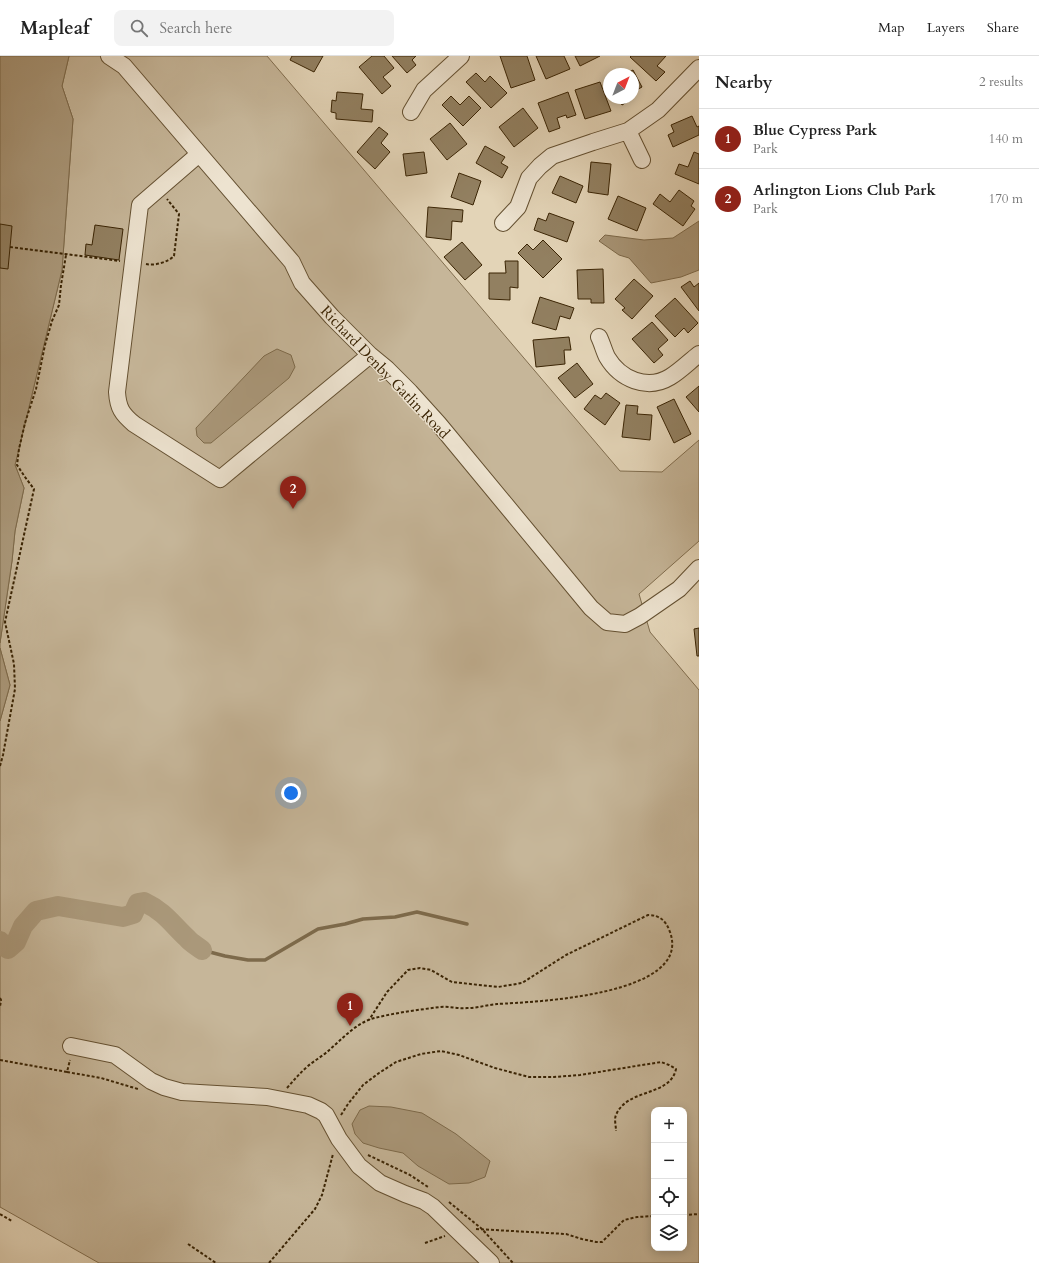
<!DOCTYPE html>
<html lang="en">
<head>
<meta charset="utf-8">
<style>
	:root { --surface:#fff; --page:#f2f2f2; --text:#222; --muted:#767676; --line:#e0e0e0; --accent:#8f2418 }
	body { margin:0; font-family:Cardo,serif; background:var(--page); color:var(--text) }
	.controls { position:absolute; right:12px; bottom:12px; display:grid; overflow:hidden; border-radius:8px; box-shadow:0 2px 10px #0003 }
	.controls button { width:36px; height:36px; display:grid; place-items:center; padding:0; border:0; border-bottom:1px solid var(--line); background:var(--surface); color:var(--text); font:20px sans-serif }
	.compass { position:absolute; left:603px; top:12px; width:36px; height:36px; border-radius:50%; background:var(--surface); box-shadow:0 2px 10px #0003; rotate:42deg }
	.you { position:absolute; left:291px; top:737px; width:14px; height:14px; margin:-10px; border:3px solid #fff; border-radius:50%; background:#1a73e8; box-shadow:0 0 0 6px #1a73e833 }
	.badge { display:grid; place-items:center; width:26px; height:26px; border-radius:50%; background:var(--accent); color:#fff; font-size:13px; font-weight:700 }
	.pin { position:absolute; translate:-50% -33px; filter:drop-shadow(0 1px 2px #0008) }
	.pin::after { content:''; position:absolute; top:21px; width:14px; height:12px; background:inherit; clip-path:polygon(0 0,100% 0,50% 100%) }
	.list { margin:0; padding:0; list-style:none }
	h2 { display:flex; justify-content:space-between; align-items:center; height:52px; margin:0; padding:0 16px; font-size:17px }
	h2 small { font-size:13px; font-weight:400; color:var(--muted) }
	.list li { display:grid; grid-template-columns:26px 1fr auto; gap:12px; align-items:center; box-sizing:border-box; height:60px; padding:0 16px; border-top:1px solid var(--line) }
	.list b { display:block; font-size:15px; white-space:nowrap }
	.list p { margin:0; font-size:13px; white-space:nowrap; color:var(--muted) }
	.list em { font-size:13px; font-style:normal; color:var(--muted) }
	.icon { flex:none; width:22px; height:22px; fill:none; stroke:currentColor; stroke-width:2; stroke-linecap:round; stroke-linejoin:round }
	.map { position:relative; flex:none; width:699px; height:1207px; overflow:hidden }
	header { display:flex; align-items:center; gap:24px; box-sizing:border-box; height:56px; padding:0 20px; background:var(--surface); border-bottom:1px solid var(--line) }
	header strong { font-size:19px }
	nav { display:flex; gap:22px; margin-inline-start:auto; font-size:14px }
	.search { width:280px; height:36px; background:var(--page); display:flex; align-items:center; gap:10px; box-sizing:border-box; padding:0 14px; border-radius:8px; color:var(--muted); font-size:15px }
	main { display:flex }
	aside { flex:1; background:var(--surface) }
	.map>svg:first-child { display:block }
	.green { fill:#c6b699; stroke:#806d4e; fill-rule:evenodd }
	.water { fill:#aa987a; stroke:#7d6a4b }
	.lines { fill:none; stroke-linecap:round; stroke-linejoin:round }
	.stream { stroke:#7d6a4b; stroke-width:3.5 }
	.river { stroke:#aa987a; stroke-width:20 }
	.building { fill:#928061; stroke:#3a2404 }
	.minor-casing { stroke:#645031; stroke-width:18 }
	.path { stroke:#3a2404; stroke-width:2; stroke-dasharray:3 2; stroke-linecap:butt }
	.minor { stroke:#ede3d0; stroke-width:16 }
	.labels { text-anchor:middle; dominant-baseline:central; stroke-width:3; stroke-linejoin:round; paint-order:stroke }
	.street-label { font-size:15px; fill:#3a2404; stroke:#ede3d0 }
</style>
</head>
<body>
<header>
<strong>Mapleaf</strong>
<div class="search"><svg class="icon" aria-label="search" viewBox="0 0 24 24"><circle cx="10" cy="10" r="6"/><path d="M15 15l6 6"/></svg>Search here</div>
<nav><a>Map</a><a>Layers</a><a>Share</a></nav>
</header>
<main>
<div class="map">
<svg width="699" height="1207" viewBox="0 0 699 1207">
	<rect width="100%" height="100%" fill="#e3d4b7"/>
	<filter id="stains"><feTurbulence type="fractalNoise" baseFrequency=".005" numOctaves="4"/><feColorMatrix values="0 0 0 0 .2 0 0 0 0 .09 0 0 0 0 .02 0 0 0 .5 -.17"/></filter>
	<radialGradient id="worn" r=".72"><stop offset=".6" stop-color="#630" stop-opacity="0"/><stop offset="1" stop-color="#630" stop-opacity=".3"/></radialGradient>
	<path class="green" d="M69,0H267L620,415L662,416L699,384V485L639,538L650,576L699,634V1207H99L0,1151V665L10,629L0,592V587L12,505L15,475L24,432L15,409L62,214L73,63L62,30ZM654,1054H684V1192H654Z"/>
	<path class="water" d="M0,0H69L62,30L73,63L62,214L15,409L24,432L15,475L12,505L0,587Z
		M699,165V214L681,221L651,227L629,202L619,199L599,185L605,179L644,184L673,182Z
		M277,293L291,299L295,311L289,322L211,387H204L197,380L196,372L264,300Z
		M0,592L10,629L0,665Z
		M369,1050L391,1051L422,1057L456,1078L490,1105L485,1121L469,1127L449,1128L418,1110L403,1097L379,1092L363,1087L355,1078L352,1068L360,1054Z"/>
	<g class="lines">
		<path class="stream" d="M202,894L225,900L248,904H265L318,873L345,868L363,863L395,861L417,856L467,868"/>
		<path class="river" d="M0,885L4,890L8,893L16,886L23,870L36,855L58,850L123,861L133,858L138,847L144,846C165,856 171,867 187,882C191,887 197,890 202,894"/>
	</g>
	<path class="building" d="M292,0H323L314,16L290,4Z
		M372,0H384L394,12L383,21L391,30L382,38L359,11Z
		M392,0H416L412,4L416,9L407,17Z
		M500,0H527L535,24L511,32Z
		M536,0H564L570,13L546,23Z
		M575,0H600L580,10Z
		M631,0H666L657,10L665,16L656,25L630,1Z
		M633,14L642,31L633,36V18H625Z
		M476,17L485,26L490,20L507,37L491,52L466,26Z
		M600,26L611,55L585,63L575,34Z
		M337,36L363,38L361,53L373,54L372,66L336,63V57L331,56L332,44L336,45Z
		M568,36L576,59L567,62L566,59L557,62L560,72L549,76L538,47Z
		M451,40L460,49L469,40L481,52L463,70L442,49Z
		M618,42H631L632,43L622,49Z
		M523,52L538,72L514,91L499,71Z
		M692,60L697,71L699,70V79L673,91L668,79L674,76L671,69Z
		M450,67L467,88L447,104L430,83Z
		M379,71L388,78L381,87L390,96L375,113L357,96Z
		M485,90L505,101L501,107L508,111L502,122L476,107Z
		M424,96L427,117L406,120L403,98Z
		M694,96L699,98V128L675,118L679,108L688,111Z
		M591,106L611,108L608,139L588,136Z
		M459,117L481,125L473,149L451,141Z
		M560,120L583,130L576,147L552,137Z
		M679,134L694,145L691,150L695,153L683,170L653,148L660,138L670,146Z
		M618,140L646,152L637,175L608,163Z
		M428,151L463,154L462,166L452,165L451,184L426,181Z
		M549,157L574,166L567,186L534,174L538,162L546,165Z
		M0,168L12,170L8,213L0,212Z
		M95,169L123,173L119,204L85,199L86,188L92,189Z
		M543,184L562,203L543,222L518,197L527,188L533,194Z
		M462,186L482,209L465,224L444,201Z
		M505,205H518V232L510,231V244L489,243V217H506Z
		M603,213L604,247H591V243H578L577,214Z
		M634,223L653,240L632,263L622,254L625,252L615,243Z
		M690,225L694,231L699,227V255L681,231Z
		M540,241L574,252L570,263L560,260L556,274L532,267Z
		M675,242L698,267L688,277L684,272L675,281L655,260Z
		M652,266L668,284L658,293L663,299L654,307L632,283Z
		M569,281L571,294H564L565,308L536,311L533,284Z
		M577,307L593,328L575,342L558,322Z
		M699,330V356L686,341Z
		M606,337L620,347L605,369L584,353L595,339L601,343Z
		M674,343L691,378L674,387L657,351Z
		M626,349L638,350L637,358L652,359L650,384L622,381Z
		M699,572V600H697L694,573Z"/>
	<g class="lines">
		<g class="minor-casing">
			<path id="minor" d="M109,0L124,10L292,206L302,227L332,261L370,299L387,313L410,336L438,367L591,552L607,566L625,568L640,560L679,533L699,512
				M411,56L424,34L461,0
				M628,75L642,104
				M199,98L140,149L117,336C118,352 122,358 134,368L220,423L370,299
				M503,167L518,151L529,122L540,110L552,100L593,86L628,75L658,54L699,12
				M599,281C602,287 604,295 607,301C620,323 647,335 670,321C680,315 690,305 699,298
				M71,990L115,999L151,1025L164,1031L182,1036L267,1041L308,1049L321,1055L326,1059L339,1083L359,1110L380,1127L405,1138L424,1145L433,1151L491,1207"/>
		</g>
		<path class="path" d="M10,191L120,205
			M146,208C155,210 168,206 174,200L179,158L167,143
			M0,710L3,699L15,633L14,608L5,566L34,433L25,421L17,409L19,393L25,367L36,333L45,289L52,265L59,249L61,229L66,199
			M0,942L1,944L0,951
			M0,1004L67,1016L70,1004
			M67,1016L101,1022L138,1033
			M287,1032C294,1024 300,1017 308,1010C314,1005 321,1001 327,996C341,984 354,969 371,963C393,957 417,954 440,951C449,950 458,953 467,952C477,952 487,949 497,948C533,946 693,940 670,876C666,865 660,859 648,859L566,899L522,927L498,931L452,926L431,914L420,912L408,914L387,936L369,964
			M341,1059L348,1048L363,1029L379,1017L396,1006L421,998L441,995L459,999L495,1012L529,1021H554L580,1019L661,1006L669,1009L676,1013C670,1041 627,1032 616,1059C614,1063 616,1070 616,1075
			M368,1099L410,1119L428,1131
			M449,1146L482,1173L513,1207
			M0,1158L12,1165
			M684,1159L699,1158
			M476,1173L566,1178L582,1183L596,1186H602L624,1164L637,1161L654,1160
			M425,1187L445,1180
			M188,1188L216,1207
			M269,1207L315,1153L322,1139L333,1098"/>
		<use href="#minor" class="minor"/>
	</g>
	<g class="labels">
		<g class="street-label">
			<text transform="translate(385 316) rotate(46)">Richard Denby Gatlin Road</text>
		</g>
	</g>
	<rect width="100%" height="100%" filter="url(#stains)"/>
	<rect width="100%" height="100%" fill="url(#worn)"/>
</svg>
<div class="controls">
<button>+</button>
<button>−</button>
<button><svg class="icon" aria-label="locate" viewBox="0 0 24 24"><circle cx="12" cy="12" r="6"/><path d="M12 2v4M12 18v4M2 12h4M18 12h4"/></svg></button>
<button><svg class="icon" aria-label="layers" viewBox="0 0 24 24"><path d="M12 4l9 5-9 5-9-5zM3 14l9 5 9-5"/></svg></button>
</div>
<svg class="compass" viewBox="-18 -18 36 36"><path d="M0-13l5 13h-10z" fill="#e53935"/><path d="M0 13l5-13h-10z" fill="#767676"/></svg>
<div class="you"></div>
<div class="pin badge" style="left:350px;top:970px">1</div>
<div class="pin badge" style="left:293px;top:453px">2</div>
</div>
<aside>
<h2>Nearby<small>2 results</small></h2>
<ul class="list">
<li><span class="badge">1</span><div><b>Blue Cypress Park</b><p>Park</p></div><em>140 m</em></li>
<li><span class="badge">2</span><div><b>Arlington Lions Club Park</b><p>Park</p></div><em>170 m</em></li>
</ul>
</aside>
</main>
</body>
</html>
